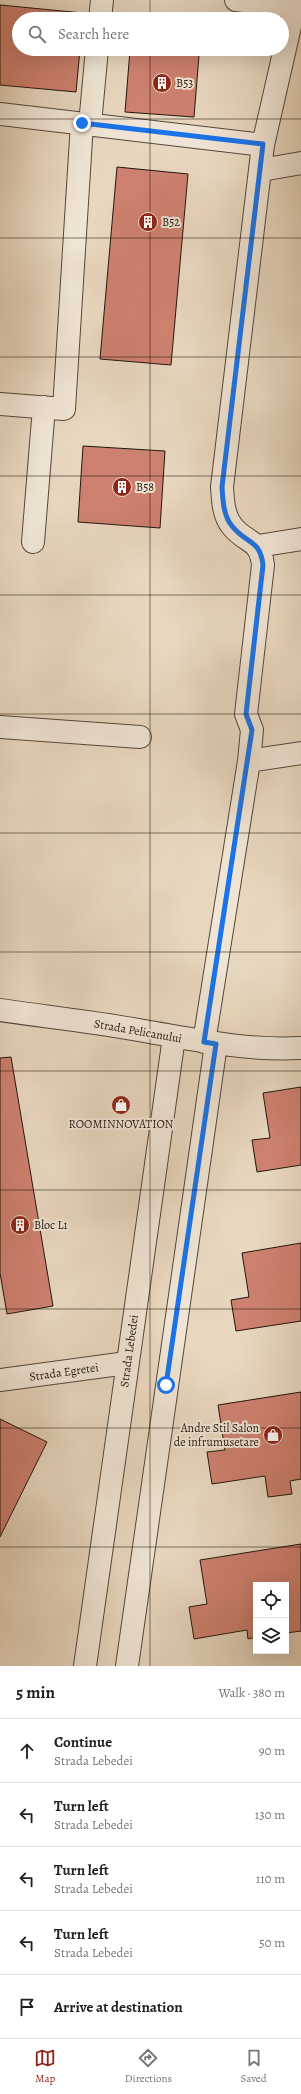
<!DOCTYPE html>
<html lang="en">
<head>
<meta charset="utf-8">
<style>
	:root { --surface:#fff; --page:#f6f6f6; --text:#202124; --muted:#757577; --line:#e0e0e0; --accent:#8f2418 }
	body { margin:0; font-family:Alegreya,serif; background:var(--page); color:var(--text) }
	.controls { position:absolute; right:12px; bottom:12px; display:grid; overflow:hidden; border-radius:0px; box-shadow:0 4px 16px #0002 }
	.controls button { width:36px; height:36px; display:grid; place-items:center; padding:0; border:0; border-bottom:1px solid var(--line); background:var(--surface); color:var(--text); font:20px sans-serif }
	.stop { position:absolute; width:12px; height:12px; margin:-9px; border:3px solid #1a73e8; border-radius:50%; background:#fff }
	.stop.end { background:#1a73e8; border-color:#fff; box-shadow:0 1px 4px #0008 }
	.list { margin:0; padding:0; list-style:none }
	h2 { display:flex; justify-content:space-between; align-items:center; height:52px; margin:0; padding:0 16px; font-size:17px }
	h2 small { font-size:13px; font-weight:400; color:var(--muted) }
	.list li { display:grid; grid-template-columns:26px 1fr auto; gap:12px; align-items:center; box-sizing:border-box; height:64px; padding:0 16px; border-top:1px solid var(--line) }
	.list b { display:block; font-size:15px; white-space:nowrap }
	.list p { margin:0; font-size:13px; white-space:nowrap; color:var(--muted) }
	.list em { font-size:13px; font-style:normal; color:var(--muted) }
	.icon { flex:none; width:22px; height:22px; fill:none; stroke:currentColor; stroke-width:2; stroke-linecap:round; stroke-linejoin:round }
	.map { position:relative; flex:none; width:301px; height:1666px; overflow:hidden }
	.search { position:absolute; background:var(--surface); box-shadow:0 4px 16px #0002; left:12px; right:12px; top:12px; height:44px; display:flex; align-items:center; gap:10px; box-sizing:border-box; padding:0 14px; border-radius:22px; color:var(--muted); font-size:15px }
	.sheet { height:372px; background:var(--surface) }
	nav { display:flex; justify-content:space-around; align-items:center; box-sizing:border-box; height:56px; border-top:1px solid var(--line); background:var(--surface); font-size:11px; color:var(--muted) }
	nav a { display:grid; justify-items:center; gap:2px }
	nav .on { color:var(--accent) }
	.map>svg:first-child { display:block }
	.building { fill:#ce8170; stroke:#22170d }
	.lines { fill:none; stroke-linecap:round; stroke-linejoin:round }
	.minor-casing { stroke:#54473a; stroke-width:24 }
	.minor { stroke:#f0e5d5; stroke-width:22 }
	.route { stroke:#1a73e8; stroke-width:5 }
	.grid { fill:none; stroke:#22170d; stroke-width:1; stroke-opacity:0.55 }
	.labels { text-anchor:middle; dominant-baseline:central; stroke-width:4; stroke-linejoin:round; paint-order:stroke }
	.poi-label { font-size:12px; fill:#22170d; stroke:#f0e5d5; text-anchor:start }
	.street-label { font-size:12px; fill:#22170d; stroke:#f0e5d5 }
</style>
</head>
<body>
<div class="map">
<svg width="301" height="1666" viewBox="0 0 301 1666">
	<rect width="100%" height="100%" fill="#e8d7bf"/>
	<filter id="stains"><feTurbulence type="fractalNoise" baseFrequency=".005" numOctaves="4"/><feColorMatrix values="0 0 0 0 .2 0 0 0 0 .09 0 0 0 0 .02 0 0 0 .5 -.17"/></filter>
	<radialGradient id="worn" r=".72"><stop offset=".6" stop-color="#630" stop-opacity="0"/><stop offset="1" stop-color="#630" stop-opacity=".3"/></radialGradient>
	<path class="building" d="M0,5L83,13V19H19V49H80L76,92L0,85Z
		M130,50L199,55L194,117L125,112Z
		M117,167L188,174L171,365L100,359Z
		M83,446L165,451L160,528L78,522Z
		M11,1057L53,1306L7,1314L0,1273V1058Z
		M301,1087V1165L257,1172L252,1140L270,1138L263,1093Z
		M301,1243V1321L236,1331L231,1300L249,1297L242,1253Z
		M301,1392V1479L290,1481L292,1494L268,1497L265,1476L212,1484L207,1452L225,1450L218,1405Z
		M0,1419L47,1442L0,1537Z
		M301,1544V1631L286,1633V1585H256V1637L248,1639L247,1630L194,1639L189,1607L207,1604L200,1560Z"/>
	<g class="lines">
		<g class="minor-casing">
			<path id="minor" d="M236,0L296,7
				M100,19L102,0
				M0,114L263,145
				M90,124L97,49
				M261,170L301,163
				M0,404L64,409L82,123
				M33,542L44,407
				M258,546L301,539
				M0,727L140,737
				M249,761L301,753
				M0,1010C48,1017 97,1022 144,1031C197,1040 248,1051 301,1048
				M204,1042L249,761L252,730L246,714L263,565C260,538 246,544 232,526C223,515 223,500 222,487L263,145L296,0
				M0,1380L127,1363
				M85,1666L174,1037
				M127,1666L216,1044"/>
		</g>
		<use href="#minor" class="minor"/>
	</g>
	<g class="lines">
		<path class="route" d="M82,123L263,144L222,487C223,500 223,515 232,526C246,544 260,539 263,565L246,714L252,730L204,1042L216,1044L166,1385"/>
	</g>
	<path class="grid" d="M150,0V19M150,49V1666M0,119H301M0,238H301M0,357H301M0,476H301M0,595H301M0,714H301M0,833H301M0,952H301M0,1071H301M0,1190H301M0,1309H301M0,1428H301M0,1547H301"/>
	<defs>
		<g id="building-disc" transform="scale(1)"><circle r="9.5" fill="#8f2418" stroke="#f0e5d5"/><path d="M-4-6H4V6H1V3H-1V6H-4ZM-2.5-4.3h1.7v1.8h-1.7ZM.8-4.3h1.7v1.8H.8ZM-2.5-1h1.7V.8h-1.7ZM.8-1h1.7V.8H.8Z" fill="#fff"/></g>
		<g id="shop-disc" transform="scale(1)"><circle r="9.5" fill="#8f2418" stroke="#f0e5d5"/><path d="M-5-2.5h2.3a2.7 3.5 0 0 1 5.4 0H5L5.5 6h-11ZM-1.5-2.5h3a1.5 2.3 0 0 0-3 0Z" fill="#fff"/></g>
	</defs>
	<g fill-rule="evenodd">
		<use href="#building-disc" x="162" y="83"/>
		<use href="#building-disc" x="148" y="222"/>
		<use href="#building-disc" x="122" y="487"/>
		<use href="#shop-disc" x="121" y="1105"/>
		<use href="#building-disc" x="20" y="1225"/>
		<use href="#shop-disc" x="273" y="1435"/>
	</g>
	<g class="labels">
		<g class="poi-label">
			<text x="176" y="83">B53</text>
			<text x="162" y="222">B52</text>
			<text x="136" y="487">B58</text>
			<text x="121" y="1124" text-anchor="middle">ROOMINNOVATION</text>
			<text x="34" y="1225">Bloc L1</text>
			<text x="259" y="1428" text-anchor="end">Andre Stil Salon<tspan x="259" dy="14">de infrumusetare</tspan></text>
		</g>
		<g class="street-label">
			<text transform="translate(138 1031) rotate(10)">Strada Pelicanului</text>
			<text transform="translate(129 1351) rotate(-82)">Strada Lebedei</text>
			<text transform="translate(64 1372) rotate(-8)">Strada Egretei</text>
		</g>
	</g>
	<rect width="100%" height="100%" filter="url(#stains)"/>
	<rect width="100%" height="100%" fill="url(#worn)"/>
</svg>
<div class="controls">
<button><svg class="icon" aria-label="locate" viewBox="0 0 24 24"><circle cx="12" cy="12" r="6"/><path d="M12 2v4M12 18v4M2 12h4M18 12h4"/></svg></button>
<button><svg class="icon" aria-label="layers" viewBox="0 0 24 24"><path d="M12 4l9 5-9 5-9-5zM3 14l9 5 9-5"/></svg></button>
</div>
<div class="stop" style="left:166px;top:1385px"></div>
<div class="stop end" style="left:82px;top:123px"></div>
<div class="search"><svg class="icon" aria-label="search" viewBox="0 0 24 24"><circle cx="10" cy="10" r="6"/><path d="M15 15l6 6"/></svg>Search here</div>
</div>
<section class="sheet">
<h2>5 min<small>Walk · 380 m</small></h2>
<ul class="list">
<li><svg class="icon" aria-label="ahead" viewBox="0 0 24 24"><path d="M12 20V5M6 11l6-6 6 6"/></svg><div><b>Continue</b><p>Strada Lebedei</p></div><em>90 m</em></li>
<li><svg class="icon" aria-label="left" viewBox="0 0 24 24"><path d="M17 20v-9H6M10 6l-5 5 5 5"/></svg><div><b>Turn left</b><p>Strada Lebedei</p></div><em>130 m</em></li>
<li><svg class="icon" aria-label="left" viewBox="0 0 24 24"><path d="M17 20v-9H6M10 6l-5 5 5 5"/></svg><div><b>Turn left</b><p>Strada Lebedei</p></div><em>110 m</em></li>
<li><svg class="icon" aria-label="left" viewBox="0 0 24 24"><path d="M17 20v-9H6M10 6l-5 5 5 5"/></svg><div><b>Turn left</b><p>Strada Lebedei</p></div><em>50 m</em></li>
<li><svg class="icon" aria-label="arrive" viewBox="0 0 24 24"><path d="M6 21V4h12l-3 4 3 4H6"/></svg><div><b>Arrive at destination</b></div></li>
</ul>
</section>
<nav>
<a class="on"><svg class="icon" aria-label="map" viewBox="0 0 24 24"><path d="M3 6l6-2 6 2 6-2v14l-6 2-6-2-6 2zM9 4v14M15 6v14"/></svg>Map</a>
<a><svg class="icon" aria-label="directions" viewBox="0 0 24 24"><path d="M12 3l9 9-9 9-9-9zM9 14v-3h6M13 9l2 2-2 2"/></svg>Directions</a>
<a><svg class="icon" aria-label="saved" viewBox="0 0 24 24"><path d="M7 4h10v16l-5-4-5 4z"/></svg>Saved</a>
</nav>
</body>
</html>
